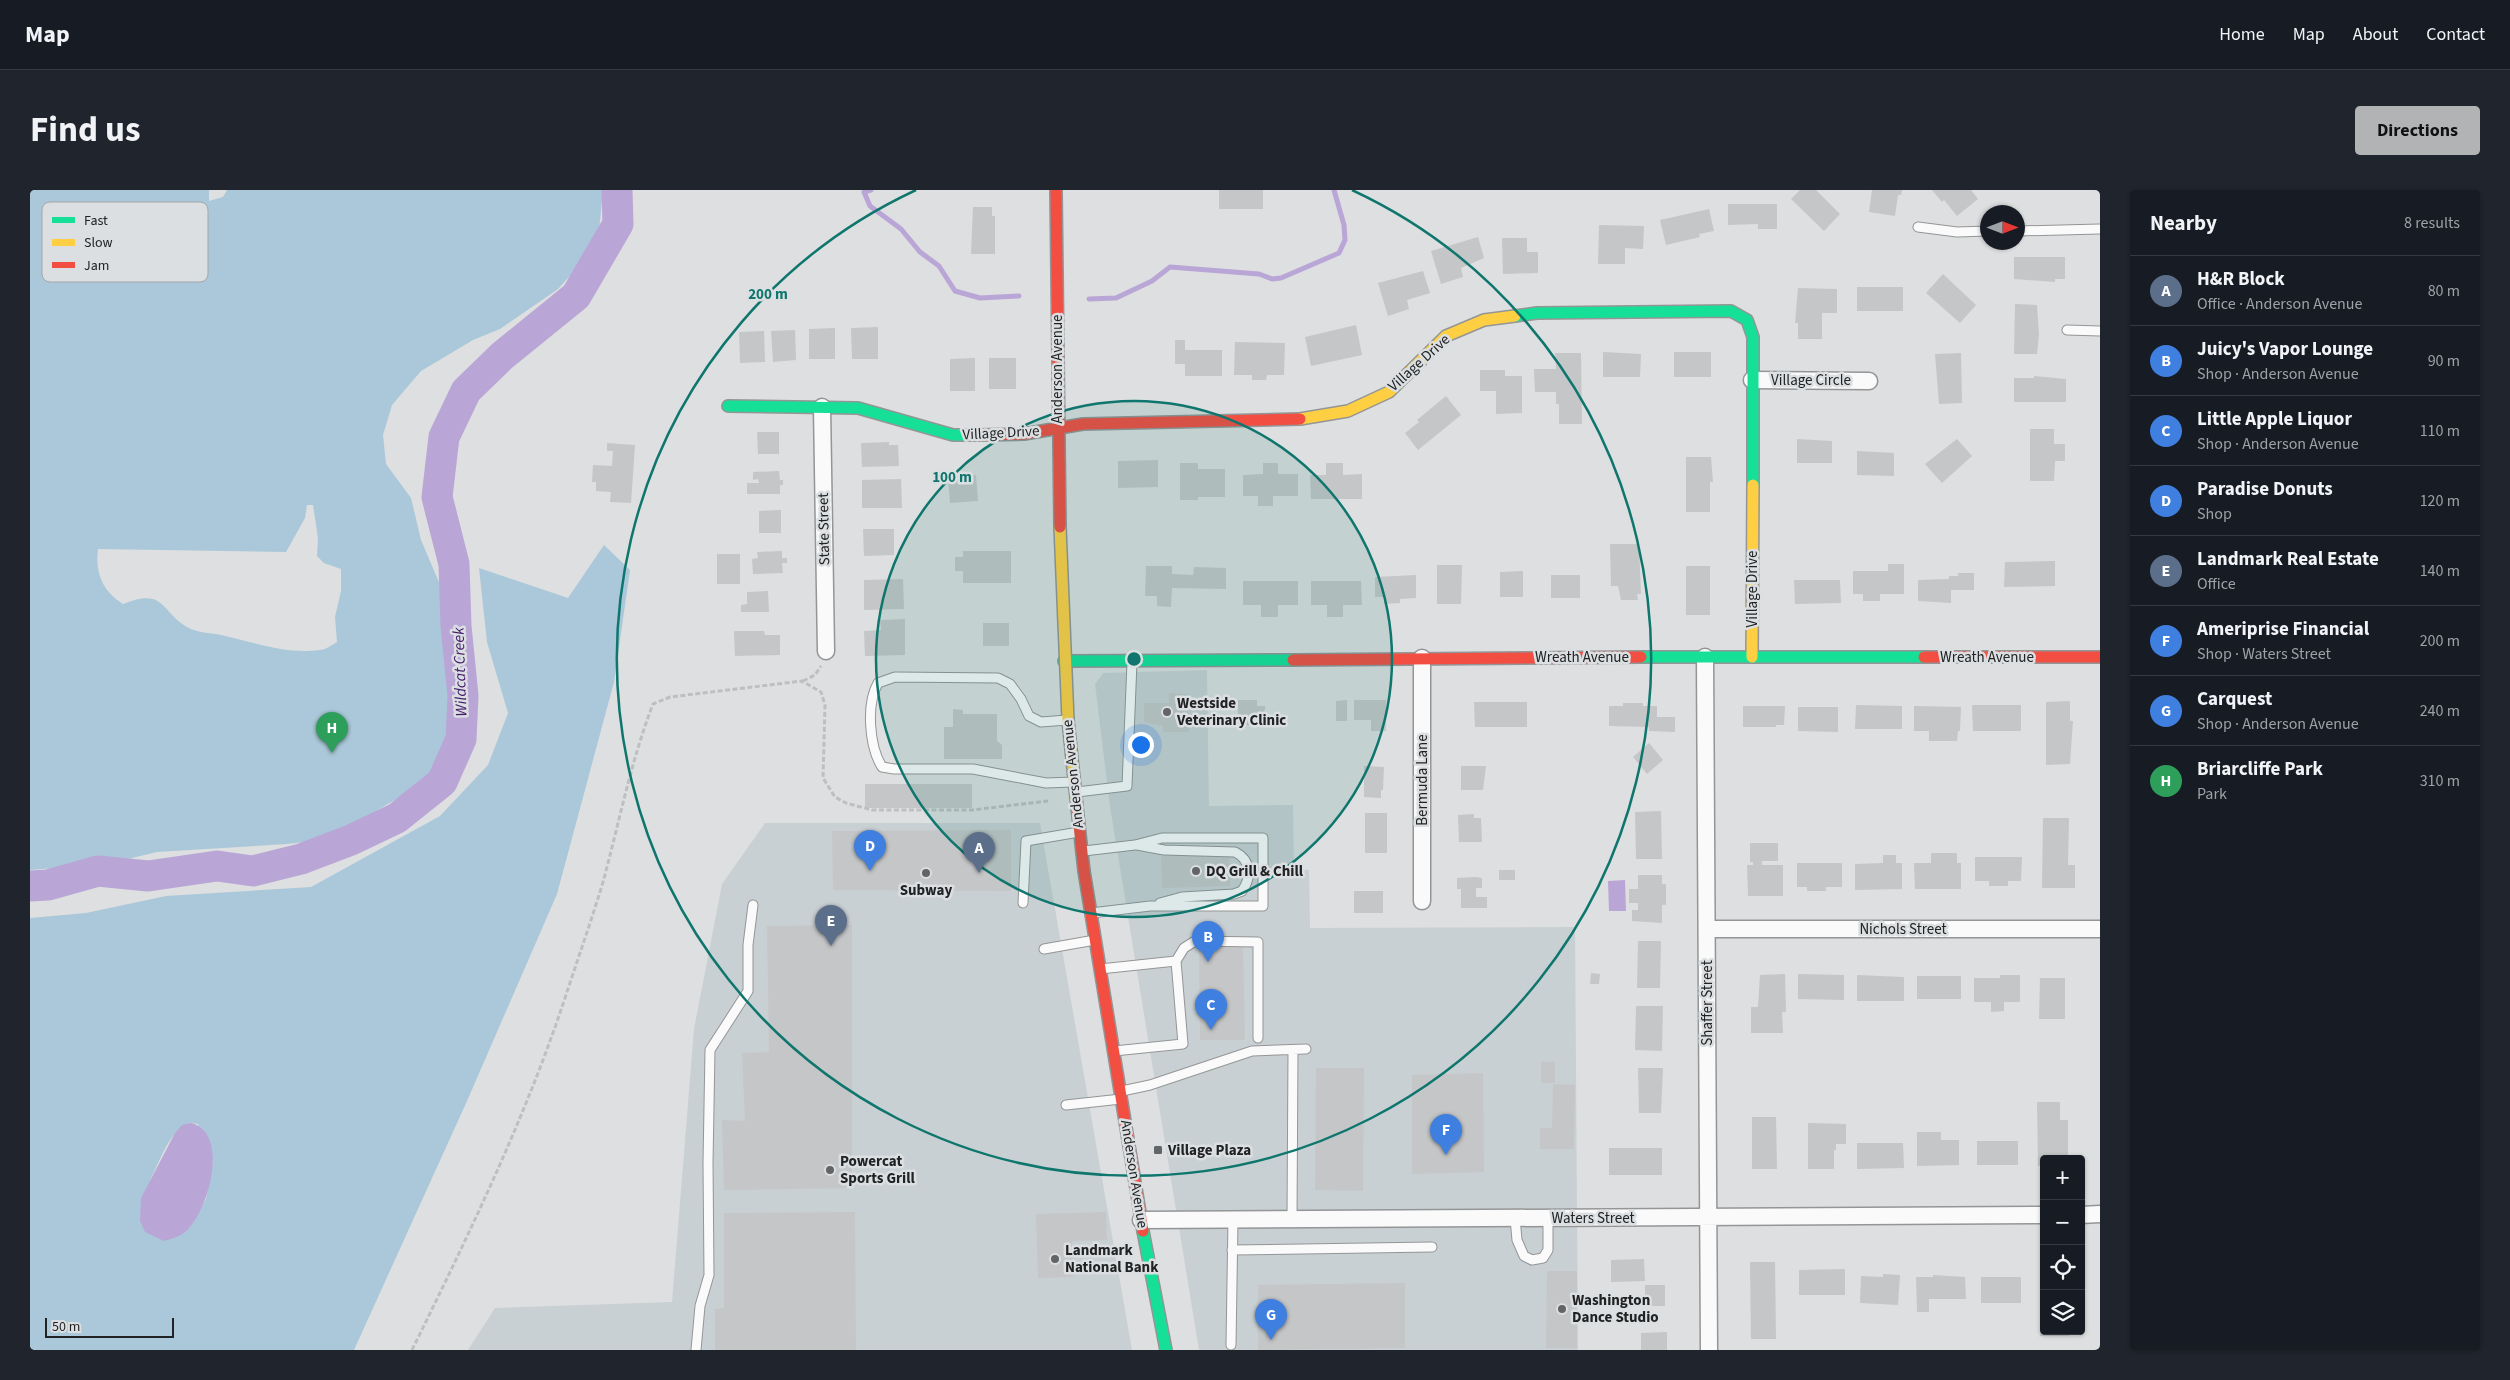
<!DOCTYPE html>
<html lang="en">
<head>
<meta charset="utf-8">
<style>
	:root { --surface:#171b24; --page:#20242c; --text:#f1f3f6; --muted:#9ea1a6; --line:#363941; --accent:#b1b3b5 }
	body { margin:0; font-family:"Source Sans 3",sans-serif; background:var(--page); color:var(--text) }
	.controls { position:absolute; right:15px; bottom:15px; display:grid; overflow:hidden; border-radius:5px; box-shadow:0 1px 4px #0004 }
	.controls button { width:45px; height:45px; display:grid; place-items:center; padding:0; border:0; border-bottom:1px solid var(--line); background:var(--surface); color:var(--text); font:25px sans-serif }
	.compass { position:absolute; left:1950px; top:15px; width:45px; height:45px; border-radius:50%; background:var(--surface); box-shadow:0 1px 4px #0004; rotate:90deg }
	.scale { position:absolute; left:15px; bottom:12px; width:129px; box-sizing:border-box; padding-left:5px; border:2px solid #212223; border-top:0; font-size:14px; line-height:18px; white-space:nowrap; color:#212223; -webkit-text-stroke:4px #dcdfe1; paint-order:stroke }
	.you { position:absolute; left:1110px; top:554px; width:18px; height:18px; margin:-12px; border:4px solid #fff; border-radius:50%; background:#1a73e8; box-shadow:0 0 0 8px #1a73e833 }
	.badge { display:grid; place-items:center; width:32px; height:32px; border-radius:50%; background:var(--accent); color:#fff; font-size:16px; font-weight:700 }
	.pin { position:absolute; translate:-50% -41px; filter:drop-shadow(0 1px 2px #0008) }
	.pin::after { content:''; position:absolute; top:26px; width:18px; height:15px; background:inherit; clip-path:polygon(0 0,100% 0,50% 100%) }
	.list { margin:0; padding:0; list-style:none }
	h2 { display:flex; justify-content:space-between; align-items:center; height:65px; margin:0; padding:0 20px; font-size:21px }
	h2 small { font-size:16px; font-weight:400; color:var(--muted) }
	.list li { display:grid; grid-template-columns:32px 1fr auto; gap:15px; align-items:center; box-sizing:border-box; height:70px; padding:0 20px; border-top:1px solid var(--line) }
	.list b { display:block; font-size:19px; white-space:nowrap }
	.list p { margin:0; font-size:16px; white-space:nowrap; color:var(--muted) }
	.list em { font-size:16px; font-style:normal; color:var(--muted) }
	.icon { flex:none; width:28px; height:28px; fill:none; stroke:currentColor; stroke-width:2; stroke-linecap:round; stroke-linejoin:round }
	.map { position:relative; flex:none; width:2070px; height:1160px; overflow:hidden; border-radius:5px }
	header { display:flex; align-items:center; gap:30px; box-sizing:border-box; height:70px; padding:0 25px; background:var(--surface); border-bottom:1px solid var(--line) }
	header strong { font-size:24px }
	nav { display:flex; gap:28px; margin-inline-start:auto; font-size:18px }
	.intro { display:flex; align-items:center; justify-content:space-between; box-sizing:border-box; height:120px; padding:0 30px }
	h1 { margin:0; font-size:35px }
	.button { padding:12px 22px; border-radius:5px; background:var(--accent); color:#111; font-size:18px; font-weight:700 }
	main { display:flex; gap:30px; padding:0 30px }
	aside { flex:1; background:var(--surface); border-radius:5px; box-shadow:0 1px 4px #0004 }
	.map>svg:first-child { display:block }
	.built { fill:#c9d0d3 }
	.green { fill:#aac8d9; fill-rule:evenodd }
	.water { fill:#b9a6d6 }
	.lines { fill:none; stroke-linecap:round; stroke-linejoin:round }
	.stream { stroke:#b9a6d6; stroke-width:5 }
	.river { stroke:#b9a6d6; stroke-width:31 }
	.building { fill:#c5c6c8 }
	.lane-casing { stroke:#949596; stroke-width:11 }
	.street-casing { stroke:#949596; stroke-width:19 }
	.fast-casing { stroke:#949596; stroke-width:14 }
	.slow-casing { stroke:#949596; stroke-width:14 }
	.jam-casing { stroke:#949596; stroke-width:14 }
	.path { stroke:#bebfc0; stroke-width:3; stroke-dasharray:5 2.5; stroke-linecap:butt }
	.lane { stroke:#fafafa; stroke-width:9 }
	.street { stroke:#fafafa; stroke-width:16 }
	.fast { stroke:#16e098; stroke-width:11 }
	.slow { stroke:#ffcf43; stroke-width:11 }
	.jam { stroke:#f24e42; stroke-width:11 }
	.ring { fill:none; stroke:#0f766e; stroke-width:2.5 }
	.poi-dot { fill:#636465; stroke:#dcdfe1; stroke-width:2 }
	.labels { text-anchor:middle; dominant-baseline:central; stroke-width:5; stroke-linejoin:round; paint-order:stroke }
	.street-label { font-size:15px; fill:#212223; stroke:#dcdfe1 }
	.poi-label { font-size:15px; font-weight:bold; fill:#212223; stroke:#dcdfe1; text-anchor:start }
	.water-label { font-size:16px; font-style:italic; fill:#431a6b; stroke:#dcdfe1 }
	.key { fill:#dcdfe1; stroke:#a4a6a8; stroke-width:1 }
	.key-label { font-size:14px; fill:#212223 }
	.centre { fill:#0f766e; stroke:#dcdfe1; stroke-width:2.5 }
	.ring-label { font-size:15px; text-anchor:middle; font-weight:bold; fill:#0f766e; stroke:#dcdfe1; stroke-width:5; stroke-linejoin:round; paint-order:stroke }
</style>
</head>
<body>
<header>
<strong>Map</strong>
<nav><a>Home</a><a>Map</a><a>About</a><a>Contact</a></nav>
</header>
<div class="intro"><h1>Find us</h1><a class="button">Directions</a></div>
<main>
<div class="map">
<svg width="2070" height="1160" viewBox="0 0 2070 1160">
	<rect width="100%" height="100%" fill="#dddfe0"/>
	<path class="built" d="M1177,480L1179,616L1263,615L1264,679L1279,680L1280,738L1545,737L1548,1160H1169L1080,617L1065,494L1073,483Z
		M735,633H1010L1102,1160H438L465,1118L642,1112L664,839L692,694Z"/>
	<path class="green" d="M0,0H179V11L193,7L197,0H573L569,41L557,67L528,99L470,139L443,150L391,181L362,215L353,245L356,274L381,308L391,350L411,397L412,442L417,467L423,468L430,512L419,546L399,585L375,604L320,636L291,650L257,654L127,662L77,674L0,680ZM277,315H283L288,348L287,366L294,373L311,379V401L305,427L307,452C302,455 295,460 290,460C257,465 222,452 191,445C181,443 170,443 161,439C130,424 137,396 93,414C72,401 65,382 68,359L256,362L275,328Z
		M574,355L600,380L584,492L527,704L437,911L324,1160H0V728L56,723L136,706L281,697L410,626L458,575L478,523L457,452L449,378L538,408ZM161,933L168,934L183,973L176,1009L164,1031L120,990C130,972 139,939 161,933Z"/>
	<path class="water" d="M1595,690L1596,721H1579L1578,691Z
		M161,933C201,943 178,1023 155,1042C149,1047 141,1049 134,1051L115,1042L110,1031L111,1008L145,943L152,935Z"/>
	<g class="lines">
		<path class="stream" d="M841,0L834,2L840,16L871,39L890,62L909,76L925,101L950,108L989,106
			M1059,109L1086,108L1122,91L1140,77L1229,84L1242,89L1251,88L1309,63L1315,50L1314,35L1304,0"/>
		<path class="river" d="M0,696L18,695L68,681L118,686L187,676L223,681L271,669L321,650L367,628L412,592L431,549L433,506L426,436L424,374L407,307L414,247L436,201L472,166L546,106L588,34L587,0"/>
	</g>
	<path class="building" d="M1189,0H1233V19H1189Z
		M1770,0H1786L1810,24L1794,41L1761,9Z
		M1842,0H1872L1871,5H1868L1865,26L1839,22Z
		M1902,0H1941L1948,9L1927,26L1914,10L1912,12Z
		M1698,14H1747V39H1728V34L1698,35Z
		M943,17H962V26H965V64H941Z
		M1679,19L1684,41L1669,44L1670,47L1636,55L1630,30Z
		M1569,35L1614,36L1613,59L1595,58V74H1568Z
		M1448,47L1454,68L1431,78L1433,87L1411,94L1401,61Z
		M1472,48H1497V62H1508V83L1473,84Z
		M1984,67H2035V89H2025V92L1984,89Z
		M1393,81L1400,103L1377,110L1379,119L1358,126L1348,93Z
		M1913,84L1946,115L1930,133L1896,103Z
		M1827,97H1873V121H1827Z
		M1768,98L1807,99V123H1792V149H1768V133H1765Z
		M1985,114L2007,115L2009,145L2007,164H1984Z
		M1326,135L1332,165L1281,176L1275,147Z
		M848,137V169H822L821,138Z
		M805,138V169H779V139Z
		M765,140L766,170L743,172L741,141Z
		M734,141L735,172L710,173L709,142Z
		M1145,150H1155V160H1192V186H1155V174H1145Z
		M1205,152L1255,153L1254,185H1237L1236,190H1222V185H1204Z
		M1573,162L1611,164L1610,187H1573Z
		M1644,162H1681V187H1644Z
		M1525,163H1551L1552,234H1529V214H1526V202H1505L1504,179H1526Z
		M1931,163L1932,213L1909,214L1905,164Z
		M945,168V201H920V169Z
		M959,168H986V199H959Z
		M1450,180H1475V186H1492V223L1466,224V201H1450Z
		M2004,186L2036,189V212H1984V188H2004Z
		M1416,206L1431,225L1388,260L1375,243L1389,232L1387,230Z
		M2000,239H2024V254H2035V271H2025L2024,291H2000Z
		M727,242H749V264H728Z
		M1767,249L1802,251V273H1767Z
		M1927,249L1942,266L1912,293L1895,274Z
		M859,252V255H868L869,276L832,277L831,253Z
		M577,253L605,255L601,313L580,312L581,302L566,301V292H562L563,275L582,276L583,261H577Z
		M1827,261L1864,263V286L1827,285Z
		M1656,267H1681L1683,292H1680V322H1656Z
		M1128,270V297L1088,298V271Z
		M1150,273H1168V279H1195V307H1168V310H1150Z
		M1233,273H1248V284H1268V306H1243V316H1228V306H1213V285L1233,284Z
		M1296,273H1313V285L1332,284V309H1281L1280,285H1296Z
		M749,281L750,290H753V295H750V304H717V293H729L728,289L723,290V282Z
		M946,285L948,311L920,313L918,288Z
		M871,289L872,318H832V290Z
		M751,320V343H729V321Z
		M833,339H864V365L834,366Z
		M1580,354H1609L1611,404H1607L1608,410H1591L1588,396H1581Z
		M752,361V368H757V373H752L753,383L723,384L722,369L728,368L727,362Z
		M933,361H981V393H933V381H925V367H933Z
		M687,364H710V394H687Z
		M2025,371V396L1974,397L1975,372Z
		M1858,374H1874V404H1850V411H1833V404H1823V381H1858Z
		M1407,375H1432L1431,414H1407Z
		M1116,376H1142V384L1163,385L1164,377L1196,378V399L1142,398L1141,417L1127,416V406H1115Z
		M1656,376H1680V425H1656Z
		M1493,381V407H1470V382Z
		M1928,383H1944V400H1921V413L1888,411V390L1919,389V386H1928Z
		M1386,385V408L1370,409V413L1354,414V407H1345V387Z
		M1521,385H1550V408H1521Z
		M873,389L874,419L834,420V390Z
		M1764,390H1810L1811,413L1765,414Z
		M1213,391H1268V415H1248V427H1231V415H1213Z
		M1281,391H1331L1332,415H1313V427H1297V415H1281Z
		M738,401L739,422H711V415L717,414V402Z
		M875,429V465L835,466L834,441L851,440L850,430Z
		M953,433H979V456H953Z
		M704,441H734L735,445H750V465L705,466Z
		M1139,503L1159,504V542H1133V536L1114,532V513H1139Z
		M1208,510H1227V516H1235L1234,535H1208Z
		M1317,510V531H1306V511Z
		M1324,510H1356V541H1341V530H1324Z
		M2040,511V531H2043L2040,574L2016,575V512Z
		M1444,512H1497V537H1445Z
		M1593,513H1613V516H1627V527H1645V542L1619,541V537L1579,536V516H1593Z
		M1826,515L1872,516V539H1825Z
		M1942,515H1991V541H1943Z
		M1713,516H1755L1754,535H1746V537H1713Z
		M1884,516L1931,517L1930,541H1928L1927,551H1899V541H1884Z
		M1768,517H1808V542L1768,541Z
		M923,519L933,520V524H967V551L972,555V569H914V537H923Z
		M1619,553L1633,570L1617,584L1603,567Z
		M1334,576L1354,577L1353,600H1351V608L1334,607Z
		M1431,576H1456L1453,600H1431Z
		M835,594H942V618H835Z
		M1631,621L1632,669H1606L1605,622Z
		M1335,623H1357V663H1335Z
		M1444,624V628H1451L1452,652H1429L1428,625Z
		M2013,628H2039L2038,675H2045V698H2012Z
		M981,640V701L803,700L802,641Z
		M1720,653H1748V671H1732V675H1753V706H1718L1717,675H1723V672H1720Z
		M1901,663H1927V673H1931V699H1885L1884,673H1901Z
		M1199,665L1200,696L1132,698L1131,666Z
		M1853,665H1866V673H1872V699L1825,700V674L1853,673Z
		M1945,667H1992L1991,691H1978V696H1959V691H1945Z
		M1767,673H1812V697H1796V701H1777V697H1767Z
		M1469,680H1485V690H1469Z
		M1608,685H1632V694H1636V715H1632V733L1602,731V720H1608V713H1599V699H1608Z
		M1446,687L1452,688V698H1446V707H1457V718H1431V699H1427V688Z
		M1324,701H1353V723H1324Z
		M822,735V998L694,1000L692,930L715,931L712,863L739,862L737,736Z
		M1608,751H1631L1630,798H1607Z
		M1169,755H1213L1215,850H1170Z
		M1561,783L1570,784L1569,794H1560Z
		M1755,784L1756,822H1752L1753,843H1721V817H1728L1730,785Z
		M1768,784L1814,785V810L1768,809Z
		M1827,785L1874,787V811H1827Z
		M1970,785H1990V812H1974V821L1961,822V812H1944V788H1970Z
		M1887,786H1931V809H1887Z
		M2010,788H2035V829H2009Z
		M1606,816H1633L1632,861L1605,860Z
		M1511,872H1525V893H1511Z
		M1286,878H1334L1333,1001L1285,1000Z
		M1608,878H1633L1631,923H1609Z
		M1453,883L1454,982L1382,984V885Z
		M1523,894L1545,895L1544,959H1510V938H1522Z
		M2007,912H2030V930H2038V969H2014V975L2008,976Z
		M1722,927H1746L1747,979H1722Z
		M1778,933L1816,934V954H1806V960H1804V979H1778Z
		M1887,942H1911V950H1929V975L1887,976Z
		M1947,951H1988V975H1947Z
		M1827,953H1873L1874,978L1827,979Z
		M1579,958H1632V985H1579Z
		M825,1022L826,1160H685V1119L694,1118V1023Z
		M1076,1022L1077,1050L1042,1051L1043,1087L1008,1088L1006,1024Z
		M1614,1069L1615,1091L1581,1092V1070Z
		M1720,1072H1745L1746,1149H1721Z
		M1815,1079V1105H1769V1080Z
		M1517,1081H1547V1158H1516Z
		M1853,1084L1870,1085L1868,1115L1830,1113L1831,1086L1853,1087Z
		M1903,1085L1935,1087L1936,1109H1899V1122H1887L1886,1087H1903Z
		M1951,1087H1991V1113H1951Z
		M1375,1093V1158L1228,1160V1095Z
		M1615,1095H1635V1116H1615Z
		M2010,1124H2014V1141H2039V1146H2010Z
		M1637,1142V1160H1611V1143Z"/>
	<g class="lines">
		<g class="lane-casing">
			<path id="lane" d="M1888,37L1927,42L1958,41
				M1988,41L2070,39
				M2037,140L2070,141
				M1037,530L1011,532L999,526L991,509L980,494L968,488L865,487L848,493C836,514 839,556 852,577L864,579H943L1016,593L1043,592
				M1047,602L1097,596L1102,472
				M1107,655L1134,660L1205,662C1221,670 1222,687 1212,701L1204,704L1152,707L1130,713
				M1054,661L1105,655L1132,648H1233V716H1120L1061,723
				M993,713L996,651L1049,642
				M1014,759L1065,750
				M1146,771L1154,758L1165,751L1228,752V848
				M1070,779L1146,771L1153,854L1084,861
				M1092,901L1120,895L1222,861L1276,859
				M1036,915L1091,909
				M1485,1028L1487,1050L1494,1066L1502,1070L1513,1068L1518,1060V1028
				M1262,1030L1263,861
				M1202,1060L1402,1057
				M1201,1155L1203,1030
				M666,1160L670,1116L679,1085L678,973L680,860L718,801V755L723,715"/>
		</g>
		<g class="street-casing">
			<path id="street" d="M1722,190L1839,191
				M792,217L796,461
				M1675,467L1679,1160
				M1392,468V711
				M1677,739H2070
				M2051,1025L2070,1024
				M1111,1030L2014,1025"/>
		</g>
		<g class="fast-casing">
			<path id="fast" d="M1485,126L1507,123L1701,121L1717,130L1723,147V295
				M698,216L828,218L923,245H947
				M1611,467H1894
				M1034,471L1263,470
				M1113,1041L1136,1160"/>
		</g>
		<g class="slow-casing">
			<path id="slow" d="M1270,229L1318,221L1359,202L1416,146L1454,130L1485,126
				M1030,337L1038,530L1047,617
				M1722,467L1723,295"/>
		</g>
		<g class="jam-casing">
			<path id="jam" d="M1026,0L1030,337
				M947,245L994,244L1053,234L1270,229
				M1894,467H2070
				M1263,470L1611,467
				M1047,617L1054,681L1113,1041"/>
		</g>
		<path class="path" d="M773,491L785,485L791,476
			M382,1160C438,1046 494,931 534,811C547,771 561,732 573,692C589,633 601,571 623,514L640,507L772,491L791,502L795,515L793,588L805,607L816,613L842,620H942L1018,611"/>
		<use href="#lane" class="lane"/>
		<use href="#street" class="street"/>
		<use href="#fast" class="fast"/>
		<use href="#slow" class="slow"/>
		<use href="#jam" class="jam"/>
	</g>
	<circle cx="1104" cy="469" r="258" fill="#0f766e" fill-opacity=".12"/>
	<g class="ring">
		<circle cx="1104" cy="469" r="258"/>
		<path d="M1322 0A517 517 0 1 1 886 0"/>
	</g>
	<g class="poi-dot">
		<circle cx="1137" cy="522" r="5"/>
		<circle cx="1166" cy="681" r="5"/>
		<circle cx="896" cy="683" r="5"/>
		<rect x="1123" y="955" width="10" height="10" rx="2.5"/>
		<circle cx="800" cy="980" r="5"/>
		<circle cx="1025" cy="1069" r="5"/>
		<circle cx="1532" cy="1119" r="5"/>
	</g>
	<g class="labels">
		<g class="street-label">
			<text transform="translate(1389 173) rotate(-42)">Village Drive</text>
			<text transform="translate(1027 179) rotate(-90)">Anderson Avenue</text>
			<text x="1781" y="190">Village Circle</text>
			<text transform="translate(971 243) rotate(-3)">Village Drive</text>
			<text transform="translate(794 339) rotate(-91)">State Street</text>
			<text transform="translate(1722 399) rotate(-90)">Village Drive</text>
			<text x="1552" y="467">Wreath Avenue</text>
			<text x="1957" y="467">Wreath Avenue</text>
			<text transform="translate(1043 584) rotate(-96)">Anderson Avenue</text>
			<text transform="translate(1392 590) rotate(-90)">Bermuda Lane</text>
			<text x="1873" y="739">Nichols Street</text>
			<text transform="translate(1677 813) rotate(-90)">Shaffer Street</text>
			<text transform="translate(1104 984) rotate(81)">Anderson Avenue</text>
			<text x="1563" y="1028">Waters Street</text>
		</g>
		<g class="poi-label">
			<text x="1147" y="513">Westside<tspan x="1147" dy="17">Veterinary Clinic</tspan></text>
			<text x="1176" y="681">DQ Grill &amp; Chill</text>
			<text x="896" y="700" text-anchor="middle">Subway</text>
			<text x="1138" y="960">Village Plaza</text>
			<text x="810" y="971">Powercat<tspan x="810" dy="17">Sports Grill</tspan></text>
			<text x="1035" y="1060">Landmark<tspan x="1035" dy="17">National Bank</tspan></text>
			<text x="1542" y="1110">Washington<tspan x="1542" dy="17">Dance Studio</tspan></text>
		</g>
		<g class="water-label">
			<text transform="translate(430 482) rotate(-92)">Wildcat Creek</text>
		</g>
	</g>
	<rect x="12" y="12" width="166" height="80" rx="8" class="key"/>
	<rect x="22" y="27" width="23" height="6" fill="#16e098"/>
	<rect x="22" y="49" width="23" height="7" fill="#ffcf43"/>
	<rect x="22" y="72" width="23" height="6" fill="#f24e42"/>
	<g class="key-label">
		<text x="54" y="35">Fast</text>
		<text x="54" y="57">Slow</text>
		<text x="54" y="80">Jam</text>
	</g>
	<circle cx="1104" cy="469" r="8" class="centre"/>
	<g class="ring-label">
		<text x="738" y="109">200 m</text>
		<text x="922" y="292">100 m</text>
	</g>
</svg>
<div class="controls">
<button>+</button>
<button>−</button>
<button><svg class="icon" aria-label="locate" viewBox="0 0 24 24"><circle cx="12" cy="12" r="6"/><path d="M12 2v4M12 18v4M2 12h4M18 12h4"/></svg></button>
<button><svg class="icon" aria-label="layers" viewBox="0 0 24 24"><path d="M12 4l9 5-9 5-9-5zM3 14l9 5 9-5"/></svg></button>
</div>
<svg class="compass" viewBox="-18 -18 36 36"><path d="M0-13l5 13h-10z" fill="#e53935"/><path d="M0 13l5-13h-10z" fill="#9ea1a6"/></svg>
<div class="scale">50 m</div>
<div class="you"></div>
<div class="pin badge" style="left:949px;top:683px;background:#5c6f8a">A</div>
<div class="pin badge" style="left:1178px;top:772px;background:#3f7fe0">B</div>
<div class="pin badge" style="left:1181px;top:840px;background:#3f7fe0">C</div>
<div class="pin badge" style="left:840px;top:681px;background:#3f7fe0">D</div>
<div class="pin badge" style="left:801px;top:756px;background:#5c6f8a">E</div>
<div class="pin badge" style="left:1416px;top:965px;background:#3f7fe0">F</div>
<div class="pin badge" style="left:1241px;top:1150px;background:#3f7fe0">G</div>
<div class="pin badge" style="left:302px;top:563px;background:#2e9e5b">H</div>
</div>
<aside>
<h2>Nearby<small>8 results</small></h2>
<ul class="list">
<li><span class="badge" style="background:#5c6f8a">A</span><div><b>H&amp;R Block</b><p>Office · Anderson Avenue</p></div><em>80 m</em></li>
<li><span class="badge" style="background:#3f7fe0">B</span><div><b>Juicy's Vapor Lounge</b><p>Shop · Anderson Avenue</p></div><em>90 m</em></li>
<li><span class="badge" style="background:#3f7fe0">C</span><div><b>Little Apple Liquor</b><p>Shop · Anderson Avenue</p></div><em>110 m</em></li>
<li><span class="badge" style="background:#3f7fe0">D</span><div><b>Paradise Donuts</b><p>Shop</p></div><em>120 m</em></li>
<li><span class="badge" style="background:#5c6f8a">E</span><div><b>Landmark Real Estate</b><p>Office</p></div><em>140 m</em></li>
<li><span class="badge" style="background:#3f7fe0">F</span><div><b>Ameriprise Financial</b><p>Shop · Waters Street</p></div><em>200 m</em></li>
<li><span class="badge" style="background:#3f7fe0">G</span><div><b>Carquest</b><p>Shop · Anderson Avenue</p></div><em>240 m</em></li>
<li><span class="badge" style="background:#2e9e5b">H</span><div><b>Briarcliffe Park</b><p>Park</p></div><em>310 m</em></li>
</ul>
</aside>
</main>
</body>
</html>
